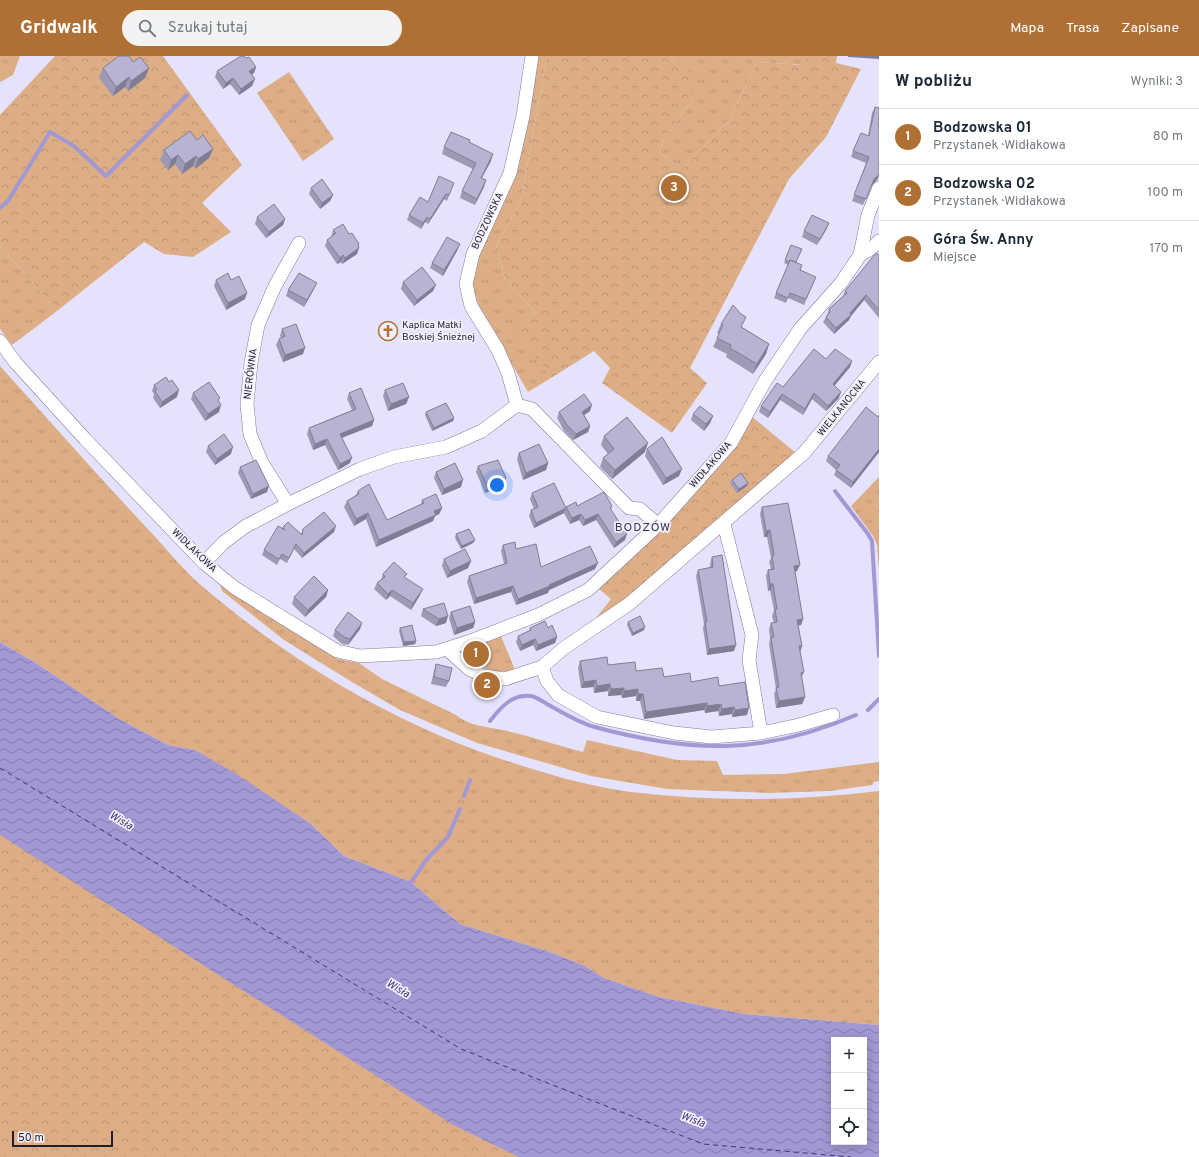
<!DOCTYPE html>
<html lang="pl">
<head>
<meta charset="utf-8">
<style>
	:root { --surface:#fff; --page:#f2f2f3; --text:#1f2937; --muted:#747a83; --line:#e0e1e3; --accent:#ae7035 }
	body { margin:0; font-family:Overpass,sans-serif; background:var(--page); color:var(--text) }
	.controls { position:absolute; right:12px; bottom:12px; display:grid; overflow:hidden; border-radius:0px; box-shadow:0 2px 10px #0003 }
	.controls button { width:36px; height:36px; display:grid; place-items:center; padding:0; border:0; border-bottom:1px solid var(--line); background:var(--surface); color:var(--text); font:20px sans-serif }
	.scale { position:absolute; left:12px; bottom:10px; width:101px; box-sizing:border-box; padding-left:4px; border:2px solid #201e2a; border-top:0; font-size:11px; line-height:14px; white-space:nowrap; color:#201e2a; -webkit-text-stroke:3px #f3f1ff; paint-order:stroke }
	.you { position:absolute; left:497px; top:429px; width:14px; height:14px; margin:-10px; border:3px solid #fff; border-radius:50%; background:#1a73e8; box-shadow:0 0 0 6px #1a73e833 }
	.badge { display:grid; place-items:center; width:26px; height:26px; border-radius:50%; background:var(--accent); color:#fff; font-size:13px; font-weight:700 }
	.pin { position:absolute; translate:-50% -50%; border:2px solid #fff; box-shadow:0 1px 4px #0006 }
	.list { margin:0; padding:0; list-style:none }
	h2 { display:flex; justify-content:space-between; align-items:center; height:52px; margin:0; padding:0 16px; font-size:17px }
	h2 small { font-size:13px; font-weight:400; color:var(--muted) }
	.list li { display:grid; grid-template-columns:26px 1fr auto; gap:12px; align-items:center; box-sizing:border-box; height:56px; padding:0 16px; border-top:1px solid var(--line) }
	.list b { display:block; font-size:15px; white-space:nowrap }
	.list p { margin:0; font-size:13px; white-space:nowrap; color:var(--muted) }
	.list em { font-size:13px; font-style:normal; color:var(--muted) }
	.icon { flex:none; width:22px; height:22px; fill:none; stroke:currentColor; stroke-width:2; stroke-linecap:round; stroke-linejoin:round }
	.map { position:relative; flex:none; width:879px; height:1101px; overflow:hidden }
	header { display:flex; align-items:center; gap:24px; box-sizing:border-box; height:56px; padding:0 20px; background:var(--accent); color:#fff }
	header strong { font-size:19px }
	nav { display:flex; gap:22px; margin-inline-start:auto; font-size:14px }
	.search { width:280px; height:36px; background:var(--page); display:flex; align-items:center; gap:10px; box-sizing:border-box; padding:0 14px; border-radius:22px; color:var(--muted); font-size:15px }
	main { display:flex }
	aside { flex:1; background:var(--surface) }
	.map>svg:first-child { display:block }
	.grass { fill:url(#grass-tufts) }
	.forest { fill:url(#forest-crowns) }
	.water { fill:url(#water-waves); fill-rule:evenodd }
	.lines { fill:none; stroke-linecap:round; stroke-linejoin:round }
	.stream { stroke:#a298d3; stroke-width:4 }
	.ferry { stroke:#443278; stroke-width:1; stroke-dasharray:5 4; stroke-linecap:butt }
	.minor-casing { stroke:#817d9b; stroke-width:14 }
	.minor { stroke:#fff; stroke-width:13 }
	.wall { fill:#9d9ab5 }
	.shaded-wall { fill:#807d94 }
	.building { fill:#b7b3d3; stroke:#807d94 }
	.labels { text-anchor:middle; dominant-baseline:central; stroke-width:3.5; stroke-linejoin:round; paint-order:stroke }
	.street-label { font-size:10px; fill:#201e2a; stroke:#f3f1ff }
	.poi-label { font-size:10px; fill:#201e2a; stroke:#f3f1ff; text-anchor:start }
	.water-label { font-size:11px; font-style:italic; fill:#443278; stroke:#f3f1ff }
	.quarter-label { font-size:12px; letter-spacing:1px; fill:#39344f; stroke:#f3f1ff }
</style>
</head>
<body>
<header>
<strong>Gridwalk</strong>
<div class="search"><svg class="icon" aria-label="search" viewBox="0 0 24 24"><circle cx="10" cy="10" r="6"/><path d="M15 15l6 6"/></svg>Szukaj tutaj</div>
<nav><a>Mapa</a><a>Trasa</a><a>Zapisane</a></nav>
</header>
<main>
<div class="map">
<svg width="879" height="1101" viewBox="0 0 879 1101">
	<defs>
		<pattern id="grass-tufts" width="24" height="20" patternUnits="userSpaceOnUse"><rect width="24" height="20" fill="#ddae86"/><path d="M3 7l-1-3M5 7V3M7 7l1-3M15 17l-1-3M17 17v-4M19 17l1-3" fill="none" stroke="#bd9574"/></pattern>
		<pattern id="forest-crowns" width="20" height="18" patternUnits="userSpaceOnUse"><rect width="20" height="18" fill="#ddae86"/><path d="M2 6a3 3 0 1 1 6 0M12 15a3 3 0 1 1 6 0" fill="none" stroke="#bd9574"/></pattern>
		<pattern id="water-waves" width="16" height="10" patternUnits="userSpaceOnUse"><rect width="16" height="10" fill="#a298d3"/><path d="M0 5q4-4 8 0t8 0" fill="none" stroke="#847bab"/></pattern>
	</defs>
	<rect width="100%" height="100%" fill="#e5e2fd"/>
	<path class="grass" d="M0,0H20L13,19L0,26Z
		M536,0H547L521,145L496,190L505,223L535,256L517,273L551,322L528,336L482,257L473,235L472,218L480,195L510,126Z
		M671,0H807L805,9L757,6L729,64L682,113L660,97L663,83L692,45L685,10Z
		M289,16L334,83L303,105L257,37Z
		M0,190L57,255L12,289L0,273Z
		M0,310C48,363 96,418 146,471C164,490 182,513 203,531C297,611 407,675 526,711C560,722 595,731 631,736C714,746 796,745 879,735V969L744,958L659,941L604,922L583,909L550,896L460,868L411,826L344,800L311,768L195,694L168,689L121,664L36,607L0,586Z
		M879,421V514L877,489L873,480L851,450Z
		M220,529L230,532L338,603L359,607L382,623L456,659C469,670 487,671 503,674C530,680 557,689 583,696L587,684L677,704L717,705L723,719L784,718L879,706V725L874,726L872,729L830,735L769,737L667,733L591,720L477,687L400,654L352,626L284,584L222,535Z
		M501,580L515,614C505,616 491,617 482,610L484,603L480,589Z"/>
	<path class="forest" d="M55,0H163L242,109L202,147L231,176L193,201L164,198L144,186L57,255L0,190V59Z
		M547,0H671L685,10L691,19L692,45L663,83L660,97L682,113L729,64L757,6L804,9L807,0H837L836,7L861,13L826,81L789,123L690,312L707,327L672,377L602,327L610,312L594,295L551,322L516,273L535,256L505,223L496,190L521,145Z
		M750,359L796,397L626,547L589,571L611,543L599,533L661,472Z
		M0,777L533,1101H0Z"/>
	<path class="water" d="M0,586L36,607L121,664L168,689L195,694L238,719L311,768L344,800L411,826L460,868L550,896L583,909L604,922L659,941L744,958L879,969V1101H519L453,1069L0,779ZM834,984H864V1086H834Z"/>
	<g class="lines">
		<path class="stream" d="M0,152L8,145L50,76L74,90L106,120L187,39
			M835,435L868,478L872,485L879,600
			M868,654L879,643
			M490,665C501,651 512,638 531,640C537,641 543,646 547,648C561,656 576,665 591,670C689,697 762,700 856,659
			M464,740L470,724
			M411,826L427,803L448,781L460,753"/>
		<path class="ferry" d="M0,712L461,993L703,1088L851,1101"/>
		<g class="minor-casing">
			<path id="minor" d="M860,199L872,192L879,185
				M0,285L15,306L85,383L204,507L235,532L337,595L360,600L436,596L468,586L538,559L588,534L658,469L731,387L765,325L800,273L841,227L860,199L868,159L879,132
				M517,349L508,317L498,294L471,250L466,228L473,198L510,117L523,60L532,0
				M517,349L532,353L629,452L640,453L658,469
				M288,448L262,407L250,378L247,348L251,307L258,269L275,230L299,187
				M724,468L752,579L749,604L761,677
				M204,507L223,487L246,470L288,448L360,413L394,401L446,391L482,375L517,349
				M447,593L469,613L483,620L505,623L542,611L564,592L629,548L804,397L879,306
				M542,611L547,625L558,639L597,661L674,677L712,681L761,677L799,669L833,659"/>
		</g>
		<use href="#minor" class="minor"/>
	</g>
	<path class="wall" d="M246,2L256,11L254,17L251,19L252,30L239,39L230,28L223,33L215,21L217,15Z
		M133,6L149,12L145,22L128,35L125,31L113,40L99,22L103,12Z
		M875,51L879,52V120L877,124L872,129L863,149L852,145L866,107L851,101L853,95L868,80L872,57Z
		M197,84L213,93L209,102L195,113L193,110L182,118L175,108L168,114L160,104L164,94Z
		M469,86L491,105L482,122L486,124L475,149L460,142L462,135L473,113L442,98L444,91Z
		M311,132L333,139L330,145L320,153L309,138Z
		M452,132L447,145L444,143L428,168L425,166L421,173L407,164L409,159L428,146Z
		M257,161L285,163L283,169L266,182L255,168Z
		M829,167L826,174L817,189L802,181L804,175Z
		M333,174L349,178L359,188L357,198L342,208L341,206L337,208L325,190L327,184L331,181Z
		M791,189L796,207L801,214L814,226L804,249L788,242L786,247L774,242L788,209L784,207Z
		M458,193L443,220L430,212L432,207Z
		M879,199V262L864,244L851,260L849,264L834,278L823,266L826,261L827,259L829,253L843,240L845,235Z
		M216,224H231L245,243L226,254L214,230Z
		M403,226L433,235L414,250L401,233Z
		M317,227L314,233L304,251L286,240L288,234Z
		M721,268L742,271L769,288L766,298L753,318L726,301L727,298L713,291L719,278L717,277Z
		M282,273L303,298L283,306L276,289L279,283L281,282L280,280Z
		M826,303L852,305L850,311L834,330L839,342L826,355L812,343L803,359L780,344L768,362L759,356L761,350L783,331Z
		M154,329L177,341L160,352L153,342L154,338L152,335Z
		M385,334L409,341L406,348L388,355L383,340Z
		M193,337L219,346V356L205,365L191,343Z
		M349,337L374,364L372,370L342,382L350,407L338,414L325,389L313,394L307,378L309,372L352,354L347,343Z
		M590,355L584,359L590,370L588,376L573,384L564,375L557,362L559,356Z
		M426,356L454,362L453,365L432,375L425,359Z
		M693,358L713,360L710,367L704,375L691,364Z
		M879,359V396L851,432L834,419L836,414L826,405L828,400Z
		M604,380L645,396L612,423L600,411L603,402L608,398L601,389Z
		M208,390L231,398L215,409L206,396Z
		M647,393L679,420L663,429L645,400Z
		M519,397L548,407L546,414L523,424L517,403Z
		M478,410L504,429L485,437L476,416Z
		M240,411L267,436L251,443L238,417Z
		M436,416L461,431L442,439L434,422Z
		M732,424L748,427L747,430L737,437L730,427Z
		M358,435L387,464L421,448L422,444L442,452L439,458L435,460L433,465L376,491L366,463L354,470L344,451L347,445L356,439Z
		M532,437L564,457L534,472L529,460L531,454L534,453L530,443Z
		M577,450H612L611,454L625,484L614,492L596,464L583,470L579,464L570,468L564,457L566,451Z
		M762,451L797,515L795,516L803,563L801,569H798L802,590L800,595L802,622L805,641L802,648L776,652L774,638L776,633L769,588L770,583L769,573L771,567H774L772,560L774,554L770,534L768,535L766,520L768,514L771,513L769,506L771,502L767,481H764L760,458Z
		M283,471L301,479L303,473L334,476L302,502L294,493L287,507L280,503L277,509L262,499L264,494Z
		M456,478L475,484L473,487L461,493L455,482Z
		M503,489L516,493L541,511L595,513L549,534L548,537L516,549L511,536L474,548L467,526L469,520L504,508L501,495Z
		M712,501L734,595L707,599L703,572L704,568L696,520L698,514L710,511V508Z
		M444,503L471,505L468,512L447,522L442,510Z
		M383,518L405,522L420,539L411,554L390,540L386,544L374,533L377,527L381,524Z
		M328,534L326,541L305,561L292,548L294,541Z
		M423,553L446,567L436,570L421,560Z
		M451,556L475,566L473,572L454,579L449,562Z
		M628,566L644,574L632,580L627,569Z
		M362,567L360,573L348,589L342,588L333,580L335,574Z
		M400,572L416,585L415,588L403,590L399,575Z
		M530,572H548L557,581L555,587L536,595L533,589L520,595L516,586L518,580L529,575Z
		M580,605L608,609L664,621L691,626L719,630L747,659L732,661V658L719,660L718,655L705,657L704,654L644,663L640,645H636V640L622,642L621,639L608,640V635L594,637L593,631L581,632L578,612Z
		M436,608L449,625L446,631L431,628L434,615Z"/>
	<path class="shaded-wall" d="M848,0H879V3L848,1Z
		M256,11L254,17L247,22L249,15Z
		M149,12L145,22L128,35L131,25Z
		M129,21L125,31L113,40L116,31Z
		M233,22L230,28L223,33L226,27Z
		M255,23L252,30L239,39L241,33Z
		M213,93L209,102L195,113L198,103Z
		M493,98L491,105L478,128Z
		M178,99L175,108L168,114L171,104Z
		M196,100L193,110L182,118L185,108Z
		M879,119L877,124L872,129L863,149L874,123Z
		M486,124L484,131L475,149L477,143Z
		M446,138L444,143L428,168L430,163Z
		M333,139L330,145L320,153L322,147Z
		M427,161L425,166L421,173L423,167Z
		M285,163L283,169L266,182L269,176Z
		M829,167L826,174L817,189L820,183Z
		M359,188L358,192H359L357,198L342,208L345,202Z
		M460,188L458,193L443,220L444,214Z
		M343,199L341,206L337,208L340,202Z
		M317,227L314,233L304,251L307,244Z
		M436,229L433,235L414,250L417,244Z
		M247,237L245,243L226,254L228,247Z
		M866,239L864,244L851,260L849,264L834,278L836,272L850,257Z
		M769,288L766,298L753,318L757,308Z
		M305,292L303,298L283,306L285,299Z
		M852,305L850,311L831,334L833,328Z
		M179,334L177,341L160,352L162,346Z
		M841,336L839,342L826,355L828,350Z
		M814,337L812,343L803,359L805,353Z
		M782,338L780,344L768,362L770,356Z
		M409,341L406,348L388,355L391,348Z
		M221,349L219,356L205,365L208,358Z
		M592,349L590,355L580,362L582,356Z
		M713,360L710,367L704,375L706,368Z
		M454,362L453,365L432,375L434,372Z
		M374,364L372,370L338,383L340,378Z
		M590,370L588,376L573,384L576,378Z
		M327,383L325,389L313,394L315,388Z
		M648,387L645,396L612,423L615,414Z
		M233,391L231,398L215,409L217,403Z
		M879,393V396L851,432L853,426Z
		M352,402L350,407L338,414L340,408Z
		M548,407L546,414L523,424L526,417Z
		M682,413L679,420L663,429L666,422Z
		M506,422L504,429L485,437L488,431Z
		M463,424L461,431L442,439L444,433Z
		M748,427L747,430L737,437L739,433Z
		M269,430L267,436L251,443L253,438Z
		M442,452L439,458L435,460L433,465L376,491L379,484L434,455Z
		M566,452L564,457L534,472L536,467Z
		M368,457L366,463L354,470L356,463Z
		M581,458L579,464L570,468L572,462Z
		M598,458L596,464L583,470L585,464Z
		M336,470L334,476L302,502L304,497Z
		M770,474L767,481H764L766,475Z
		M627,478L625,484L614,492L616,486Z
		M475,484L473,487L461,493L462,490Z
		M471,505L468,512L447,522L450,515Z
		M598,507L595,513L549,534L548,537L516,549L518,543Z
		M800,509L797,515L792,516L794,510Z
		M770,528H773L770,534L768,535Z
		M513,530L511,536L474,548L476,542Z
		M423,533L420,539L411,554L413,547Z
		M328,534L326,541L305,561L308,554Z
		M392,534L390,540L386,544L388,538Z
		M448,560L446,567L436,570L439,563Z
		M803,563L801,569L795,570L797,564Z
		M475,566L473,572L454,579L457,572Z
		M362,567L360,573L348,589L350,583Z
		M645,571L644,574L632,580L633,577Z
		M557,581L555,587L536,595L538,589Z
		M535,583L533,589L520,595L522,589Z
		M416,585L415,588L403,590L404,586Z
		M736,589L734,595L707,599L709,593Z
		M799,590H802L800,596Z
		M804,616L801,622V617Z
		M596,624L593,631L581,632L584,626Z
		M610,628L608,635L594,637L597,630Z
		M624,632L621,639L608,640L611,633Z
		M638,633L636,640L622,642L624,635Z
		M638,638H643L640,645H636Z
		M805,641L802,648L776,652L779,645Z
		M707,647L704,654L644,663L646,656Z
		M721,648L718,655L705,657L707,650Z
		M734,651L732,658L719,660L722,653Z
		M749,652L747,659L732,661L735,654Z"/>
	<path class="building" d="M119,0H129L133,6L140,1L149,12L131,25L129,21L116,31L103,12Z
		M241,0H244L246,2L249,1L256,11L249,15L255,23L241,33L233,22L226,27L217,15Z
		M875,51L879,52V119L874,123L866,143L854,139L869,101L853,95L861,77L869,80Z
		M190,75L197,84L203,79L213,93L198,103L196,100L185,108L178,99L171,104L164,94Z
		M451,76L470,84L469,86L493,98L481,122L486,124L477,143L462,135L476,107L444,91Z
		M439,120L454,127L449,139L446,138L430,163L427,161L423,167L409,159L420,141L428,146Z
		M322,123L333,139L322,147L311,132Z
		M274,148L285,163L269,176L257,161Z
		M812,159L829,167L820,183L804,175Z
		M343,168L349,178L352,177L359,188L358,189L359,192L345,202L343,199L340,202L327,184L336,177L333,174Z
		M447,181L460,188L444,214L432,207Z
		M791,189L802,193L796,206L790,204L789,206L785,204Z
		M876,197L879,199V254L866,239L850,257L851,259L836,272L826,261L830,256L829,253L847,237L845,235Z
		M790,204L802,209L800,214L816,221L806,243L790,237L788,242L776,237Z
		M422,211L436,229L417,244L403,226Z
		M228,217L231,224L239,220L247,237L228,247L216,224Z
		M299,217L317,227L307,244L288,234Z
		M733,249L741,258L746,261L741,271L769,288L757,308L730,292L731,289L717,282L723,269L721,268Z
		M296,268L305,292L285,299L279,283L285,280L282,273Z
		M814,293L826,303L835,293L852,305L833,328L841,336L828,350L814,337L805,353L782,338L770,356L761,350L777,327L783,331Z
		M166,321L169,326L172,324L179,334L162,346L155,335L157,333L154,329Z
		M209,326L220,342L218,344L221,349L208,358L193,337Z
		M403,327L409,341L391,348L385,334Z
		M361,332L374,364L340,378L352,402L340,408L327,383L315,388L309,372L356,353L349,337Z
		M584,338L592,349L582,356L590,370L576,378L567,369L559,356Z
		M446,347L454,362L434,372L426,356Z
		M700,350L713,360L706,368L693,358Z
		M866,351L878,361L879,359V393L853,426L836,414L840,409L828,400Z
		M627,361L648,387L615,414L603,402L614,393L604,380Z
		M224,378L233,391L217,403L208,390Z
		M662,381L682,413L666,422L647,393Z
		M539,388L548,407L526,417L519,397Z
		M256,404L269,430L253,438L240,411Z
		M498,404L506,422L488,431L478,410Z
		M455,407L463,424L444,433L436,416Z
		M741,417L748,427L739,433L732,424Z
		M554,427L566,452L536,467L531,454L538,451L532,437Z
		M369,428L387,464L424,447L422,444L436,438L442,452L434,455L436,459L379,484L368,457L356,463L347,445L359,438L358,435Z
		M604,436L612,450L610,452L627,478L616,486L598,458L585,464L581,458L572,462L566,451L576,446L577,450Z
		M788,447L800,509L794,510L803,563L797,564L802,590H799L804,616L801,617L805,641L779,645L776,632L779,631L771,582L774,581L771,567L777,566L775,553H777L773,528H770L768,514L774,513L772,500L774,499L770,474L766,475L762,451Z
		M324,456L336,470L304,497L296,488L289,502L282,498L279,503L264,494L278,470L285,474L283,471L288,466L302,479L303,473Z
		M469,473L475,484L462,490L456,478Z
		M515,486L516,493L536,488L541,511L590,490L598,507L549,529L550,530L518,543L513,530L476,542L469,520L507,507L503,489Z
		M465,493L471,505L450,515L444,503Z
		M722,499L736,589L709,593L705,566H707L698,514L713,511L712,501Z
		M394,506L407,518L404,521L423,533L413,547L392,534L388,538L377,527L385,521L383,518Z
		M314,520L328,534L308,554L294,541Z
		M444,547L448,560L439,563L423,553Z
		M470,550L475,566L457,572L451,556Z
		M348,556L362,567L350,583L344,581L335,574Z
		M640,560L645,571L633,577L628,566Z
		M545,565L548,572L552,569L557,581L538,589L535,583L522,589L518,580L531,574L530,572Z
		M412,569L416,585L404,586L400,572Z
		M607,601L608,609L635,606L636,615L662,612L664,621L690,617L691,626L718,621L719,630L745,626L749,652L735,654L734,651L722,653L721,648L707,650V647L646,656L643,638H638V633L624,635V632L611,633L610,628L597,630L596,624L584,626L580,605Z
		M436,608L452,612L449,625L434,621Z"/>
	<defs>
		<g id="church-ring" transform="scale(1)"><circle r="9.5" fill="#f3f1ff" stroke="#ae7035" stroke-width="1.5"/><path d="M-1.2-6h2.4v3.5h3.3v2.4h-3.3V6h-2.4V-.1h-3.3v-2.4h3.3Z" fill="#ae7035"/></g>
	</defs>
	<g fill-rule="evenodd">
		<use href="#church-ring" x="388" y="275"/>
	</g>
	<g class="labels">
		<g class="street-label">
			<text transform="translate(488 165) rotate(-65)">BODZOWSKA</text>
			<text transform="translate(251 318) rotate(-83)">NIERÓWNA</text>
			<text transform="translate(842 352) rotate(-51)">WIELKANOCNA</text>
			<text transform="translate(711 409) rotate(-49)">WIDŁAKOWA</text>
			<text transform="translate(194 495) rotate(44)">WIDŁAKOWA</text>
		</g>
		<g class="poi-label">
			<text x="402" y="269">Kaplica Matki<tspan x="402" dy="12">Boskiej Śnieżnej</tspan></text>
		</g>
		<g class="water-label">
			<text transform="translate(121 765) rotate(31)">Wisła</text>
			<text transform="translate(398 933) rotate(31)">Wisła</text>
			<text transform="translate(693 1064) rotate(20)">Wisła</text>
		</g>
		<g class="quarter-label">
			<text x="643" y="472">BODZÓW</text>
		</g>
	</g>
</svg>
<div class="controls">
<button>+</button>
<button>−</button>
<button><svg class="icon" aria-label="locate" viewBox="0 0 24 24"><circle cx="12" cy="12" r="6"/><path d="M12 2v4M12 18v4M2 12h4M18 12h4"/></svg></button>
</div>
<div class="scale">50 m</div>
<div class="you"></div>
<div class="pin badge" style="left:476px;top:598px">1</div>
<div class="pin badge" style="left:487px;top:629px">2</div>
<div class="pin badge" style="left:674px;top:132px">3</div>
</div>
<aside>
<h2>W pobliżu<small>Wyniki: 3</small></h2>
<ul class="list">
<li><span class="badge">1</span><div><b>Bodzowska 01</b><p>Przystanek · Widłakowa</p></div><em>80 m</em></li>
<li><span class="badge">2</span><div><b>Bodzowska 02</b><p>Przystanek · Widłakowa</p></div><em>100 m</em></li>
<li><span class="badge">3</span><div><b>Góra Św. Anny</b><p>Miejsce</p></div><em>170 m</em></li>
</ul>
</aside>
</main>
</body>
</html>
